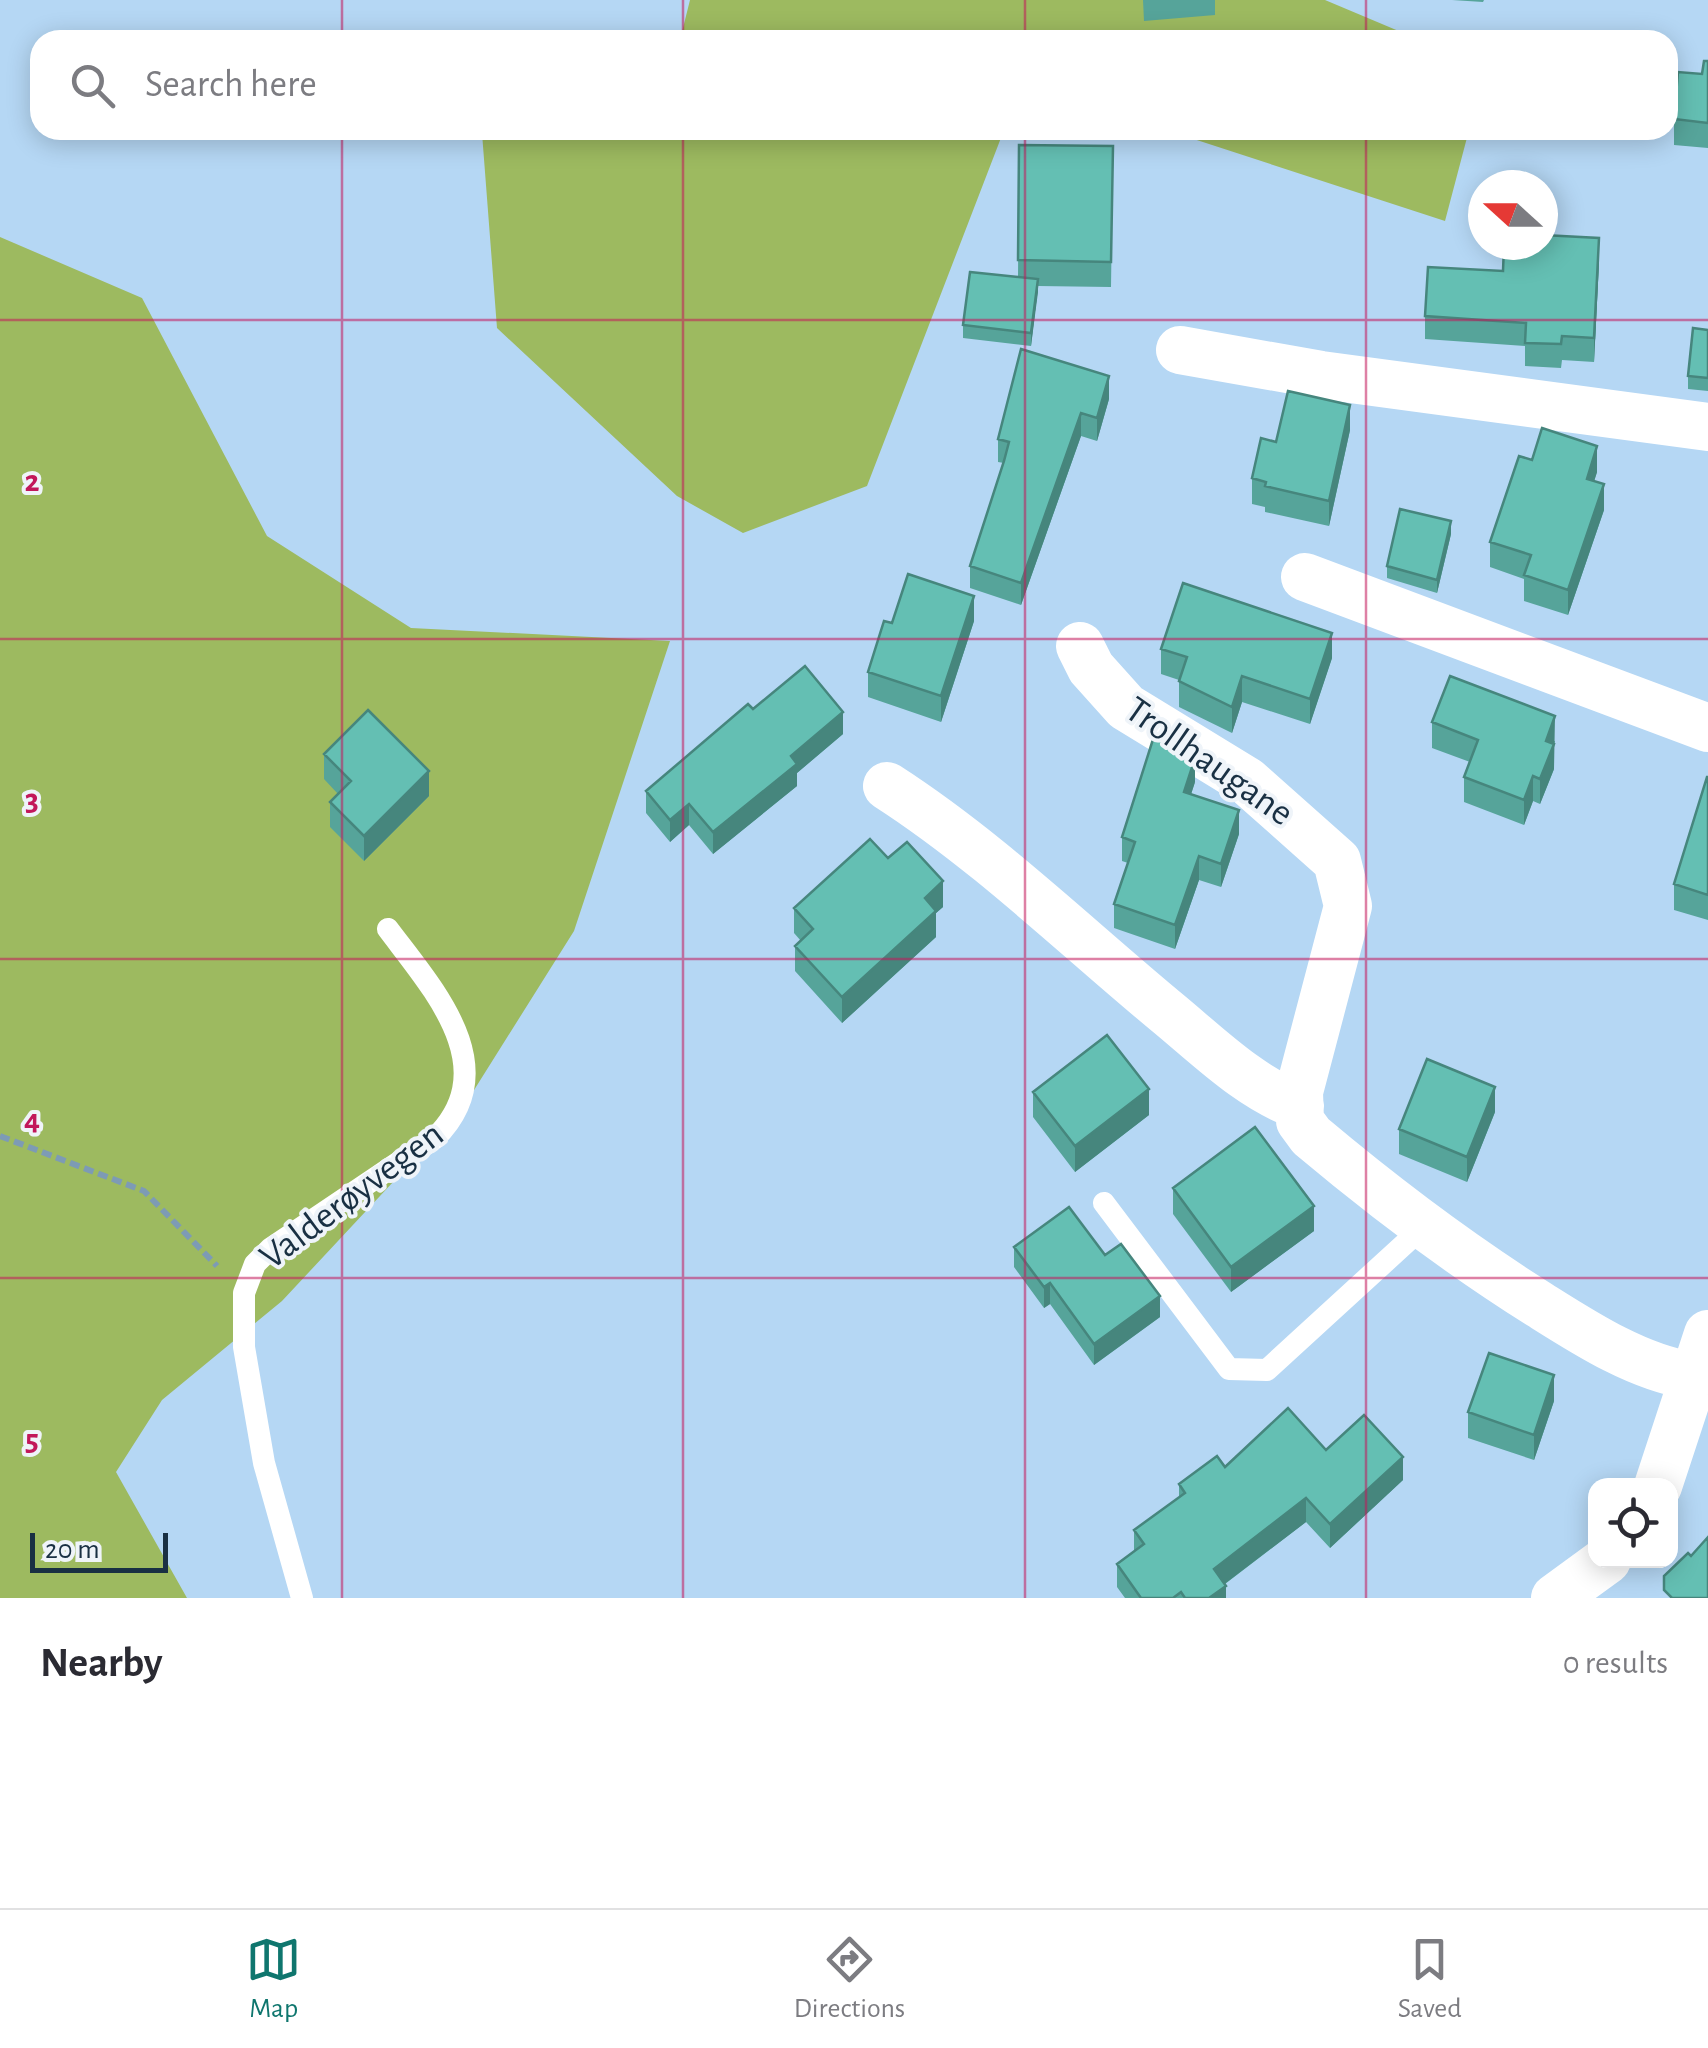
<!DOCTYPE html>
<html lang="en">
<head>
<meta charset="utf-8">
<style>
	:root { --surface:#fff; --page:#f2f2f3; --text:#2b2b33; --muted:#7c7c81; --line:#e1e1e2; --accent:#0f766e }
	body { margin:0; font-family:"Alegreya Sans",sans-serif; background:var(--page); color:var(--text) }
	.controls { position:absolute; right:30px; bottom:30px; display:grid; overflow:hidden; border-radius:20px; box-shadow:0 5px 25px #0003 }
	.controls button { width:90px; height:90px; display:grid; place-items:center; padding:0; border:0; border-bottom:2px solid var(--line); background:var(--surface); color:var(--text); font:50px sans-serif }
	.compass { position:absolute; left:1468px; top:170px; width:90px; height:90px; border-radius:50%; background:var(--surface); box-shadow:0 5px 25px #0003; rotate:291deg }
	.scale { position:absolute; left:30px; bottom:25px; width:138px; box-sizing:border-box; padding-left:10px; border:5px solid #193043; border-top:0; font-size:28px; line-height:35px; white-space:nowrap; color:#193043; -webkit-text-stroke:8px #eff4f9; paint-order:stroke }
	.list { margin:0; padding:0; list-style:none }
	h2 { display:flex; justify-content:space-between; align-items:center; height:130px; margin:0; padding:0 40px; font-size:42px }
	h2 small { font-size:32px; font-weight:400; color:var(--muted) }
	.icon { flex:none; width:55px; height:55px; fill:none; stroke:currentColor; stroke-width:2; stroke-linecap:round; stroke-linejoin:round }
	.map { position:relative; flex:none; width:1708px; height:1598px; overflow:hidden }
	.search { position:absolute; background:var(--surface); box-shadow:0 5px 25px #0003; left:30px; right:30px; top:30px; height:110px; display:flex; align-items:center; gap:25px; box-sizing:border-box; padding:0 35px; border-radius:30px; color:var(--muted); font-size:38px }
	.sheet { height:310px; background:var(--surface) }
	nav { display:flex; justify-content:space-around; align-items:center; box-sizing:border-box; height:140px; border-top:2px solid var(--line); background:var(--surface); font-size:28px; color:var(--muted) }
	nav a { display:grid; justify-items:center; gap:5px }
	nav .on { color:var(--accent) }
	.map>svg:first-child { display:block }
	.green { fill:#9dba60 }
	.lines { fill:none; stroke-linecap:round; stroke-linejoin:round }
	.path { stroke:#7d9bb5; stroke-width:6; stroke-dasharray:10 5; stroke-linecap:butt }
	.service { stroke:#fff; stroke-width:22 }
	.minor { stroke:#fff; stroke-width:48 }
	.wall { fill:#56a49a }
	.shaded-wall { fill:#46867d }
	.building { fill:#64bfb3; stroke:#46867d; stroke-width:2.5 }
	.grid { fill:none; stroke:#c2185b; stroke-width:2.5; stroke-opacity:0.55 }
	.labels { text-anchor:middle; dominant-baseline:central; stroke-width:8; stroke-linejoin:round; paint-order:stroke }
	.street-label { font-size:38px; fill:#193043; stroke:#eff4f9 }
	.grid-label { font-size:32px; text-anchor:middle; font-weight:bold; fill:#c2185b; stroke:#eff4f9; stroke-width:8; stroke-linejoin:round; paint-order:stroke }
</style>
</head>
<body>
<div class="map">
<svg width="1708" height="1598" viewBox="0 0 1708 1598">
	<rect width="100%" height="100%" fill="#b5d7f4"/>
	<path class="green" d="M690,0H1325L1420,40H680Z
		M489,130H1004L867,486L743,533L677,496L497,328L482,133Z
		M1166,130H1469L1445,221Z
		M0,237L142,298L267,536L411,628L670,641L574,931L464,1106L282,1301L162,1400L116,1472L187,1598H0Z"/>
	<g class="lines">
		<path class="path" d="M0,1136L144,1191L217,1266"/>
		<path class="service" d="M1104,1203L1229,1369L1267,1370L1422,1228
			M302,1598L264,1463L244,1347V1293L255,1264L270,1249L435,1138C506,1068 433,989 388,929"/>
		<path class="minor" d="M1180,350L1321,375L1708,427
			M1305,577L1708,728
			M1080,646L1091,668L1126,707L1247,781L1337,861L1348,906L1299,1092L1300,1121L1311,1136C1386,1199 1457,1253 1540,1305C1586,1334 1637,1367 1692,1376
			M887,786C988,851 1077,938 1169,1014C1210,1048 1250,1088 1300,1106
			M1658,1486L1708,1334
			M1555,1598L1607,1560"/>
	</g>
	<path class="wall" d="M1143,0H1215V15L1144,21Z
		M1452,0H1484L1483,2Z
		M1708,61V148L1674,145V119Z
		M1019,145L1113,146L1111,287L1038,286L1031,346L963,338V325L1018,277Z
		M1599,262L1594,362L1562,360L1561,368L1525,366V346L1425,339V316L1503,271Z
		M1708,330V391L1688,389V376Z
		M1109,399L1097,441L1081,436L1021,605L970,588V566L1004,463L998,462V439Z
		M1350,430L1329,526L1265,512V507L1252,504V478L1276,442Z
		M1532,460L1597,472L1594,481L1604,510L1568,615L1524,601V579L1490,567V542Z
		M1451,534L1437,593L1387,578V566Z
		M974,621L941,722L868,697V672L892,623Z
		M1161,649L1332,658L1310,724L1242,702L1232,733L1179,707V680L1161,674Z
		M753,709L843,734L797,773V786L713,854L689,825L670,842L646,813V791Z
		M1432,722L1555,741L1554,745V769L1540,804L1533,801L1524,825L1464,802V777L1470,762L1432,748Z
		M324,754L429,796L364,861L330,827V802L338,794L324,779Z
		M1708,777V920L1674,910V884Z
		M1195,782L1191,794L1239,834L1221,887L1199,880L1175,949L1114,928V904L1128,863L1122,861V837Z
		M888,858L943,907L936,913V937L842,1023L795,971V946L801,941L794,933V908Z
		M1033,1092L1149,1115L1075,1172L1033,1117Z
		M1495,1112L1467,1182L1399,1154V1129Z
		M1173,1188L1314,1231L1231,1292L1173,1214Z
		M1014,1247L1105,1255L1160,1317L1094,1365L1050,1304L1044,1308L1014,1267Z
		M1554,1401L1534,1460L1468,1438V1412Z
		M1326,1450L1403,1480L1330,1548L1306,1522L1225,1584L1226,1598H1125L1117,1587V1564L1134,1551V1530L1179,1498V1484L1225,1467Z"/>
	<path class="shaded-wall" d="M1599,238V262L1594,362V338Z
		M1038,279V292L1031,346V333Z
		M1109,376V399L1097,441V418Z
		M1350,405V430L1329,526V501Z
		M1081,413V436L1021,605V583Z
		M1597,446V472L1587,504V479Z
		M1604,484V510L1568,615V590Z
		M1451,521V534L1437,593V580Z
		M974,596V621L941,722V696Z
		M1332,633V658L1310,724V699Z
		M1242,676V702L1232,733V707Z
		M843,712V734L797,773V786L713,854V832L791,756Z
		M1555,716L1554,769L1540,804V779L1546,741Z
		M1195,758V782L1184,816V792Z
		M429,771V796L364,861V836Z
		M1533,776V801L1524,825V800Z
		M689,804V825L670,842V820Z
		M1239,810V834L1221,887V864Z
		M1199,856V880L1175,949V925Z
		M943,881V907L936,913V937L842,1023V997L925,898Z
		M1495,1087V1112L1467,1182V1157Z
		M1149,1089V1115L1075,1172V1146Z
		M1314,1206V1231L1231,1292V1267Z
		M1050,1283V1304L1044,1308V1287Z
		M1160,1296V1317L1094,1365V1344Z
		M1554,1375V1401L1534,1460V1435Z
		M1403,1457V1480L1330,1548V1524Z
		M1306,1498V1522L1214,1592V1569Z
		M1226,1586V1598H1209Z"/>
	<path class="building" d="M1704,61H1708V123L1674,119L1678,72L1702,74Z
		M1019,145L1113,146L1111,262L1018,260Z
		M1543,235L1599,238L1594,338L1562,336L1561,344L1525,343L1526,323L1425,316L1428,267L1503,271L1504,245H1543Z
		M970,272L1038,279L1031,333L963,325Z
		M1693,328L1708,330V378L1688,376Z
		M1021,349L1109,376L1097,418L1081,413L1021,583L970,566L1004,461L1009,442L998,439Z
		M1288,391L1350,405L1329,501L1265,486L1266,482L1252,478L1261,438L1276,442Z
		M1542,428L1597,446L1587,479L1604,484L1568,590L1524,575L1531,555L1490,542L1519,456L1532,460Z
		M1400,509L1451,521L1437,580L1387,566Z
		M908,574L974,596L941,696L868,672L884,621L892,623Z
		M1183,583L1332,633L1310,699L1242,676L1232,707L1179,681L1187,657L1161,649Z
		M805,666L843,712L791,756L797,764L713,832L689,804L670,820L646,791L748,704L753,709Z
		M1450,676L1555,716L1546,741L1554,744L1540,779L1533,776L1524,800L1464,777L1478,740L1432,722Z
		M368,710L429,771L364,836L330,802L351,781L324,754Z
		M1155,733L1195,758L1184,792L1239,810L1221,864L1199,856L1175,925L1114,904L1135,842L1122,837Z
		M1707,777H1708V895L1674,884Z
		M870,839L888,858L907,842L943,881L925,898L936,911L842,997L795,946L813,929L794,908Z
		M1107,1035L1149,1089L1075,1146L1033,1092Z
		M1427,1059L1495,1087L1467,1157L1399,1129Z
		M1255,1127L1314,1206L1231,1267L1173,1188Z
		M1069,1207L1105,1255L1121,1244L1160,1296L1094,1344L1050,1283L1044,1287L1014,1247Z
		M1489,1353L1554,1375L1534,1435L1468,1412Z
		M1288,1408L1326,1450L1364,1415L1403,1457L1330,1524L1306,1498L1214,1569L1226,1586L1209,1598H1185L1181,1592L1173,1598H1141L1117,1564L1144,1544L1134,1530L1185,1493L1179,1484L1217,1456L1225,1467Z
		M1708,1537V1598H1672L1664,1590V1576L1688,1553L1691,1556Z"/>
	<path class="grid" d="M342,0V40M683,0V40M1025,0V40M1366,0V40M342,130V1598M683,130V1598M1025,130V1598M1366,130V1598M0,320H1708M0,639H1708M0,959H1708M0,1278H1708"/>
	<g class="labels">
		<g class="street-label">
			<text transform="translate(1209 762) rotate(35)">Trollhaugane</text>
			<text transform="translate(352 1196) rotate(-37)">Valderøyvegen</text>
		</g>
	</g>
	<g class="grid-label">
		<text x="32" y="491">2</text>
		<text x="32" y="810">3</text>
		<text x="32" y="1130">4</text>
		<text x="32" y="1450">5</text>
	</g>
</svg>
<div class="controls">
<button><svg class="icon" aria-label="locate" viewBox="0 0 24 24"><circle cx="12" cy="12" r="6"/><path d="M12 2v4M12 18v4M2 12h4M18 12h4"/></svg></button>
</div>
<svg class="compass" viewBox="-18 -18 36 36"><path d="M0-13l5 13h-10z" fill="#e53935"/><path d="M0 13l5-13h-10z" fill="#7c7c81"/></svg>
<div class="scale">20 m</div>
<div class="search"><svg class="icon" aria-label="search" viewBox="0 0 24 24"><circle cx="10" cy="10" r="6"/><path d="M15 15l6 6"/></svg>Search here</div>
</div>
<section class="sheet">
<h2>Nearby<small>0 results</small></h2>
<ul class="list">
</ul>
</section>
<nav>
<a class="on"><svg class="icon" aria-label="map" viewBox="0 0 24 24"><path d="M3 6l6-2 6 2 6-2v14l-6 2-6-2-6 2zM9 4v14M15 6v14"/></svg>Map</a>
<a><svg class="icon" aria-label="directions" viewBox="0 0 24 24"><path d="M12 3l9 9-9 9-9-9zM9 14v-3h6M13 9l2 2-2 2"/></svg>Directions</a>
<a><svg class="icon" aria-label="saved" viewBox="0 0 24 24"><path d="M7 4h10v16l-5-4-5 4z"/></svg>Saved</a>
</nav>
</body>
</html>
